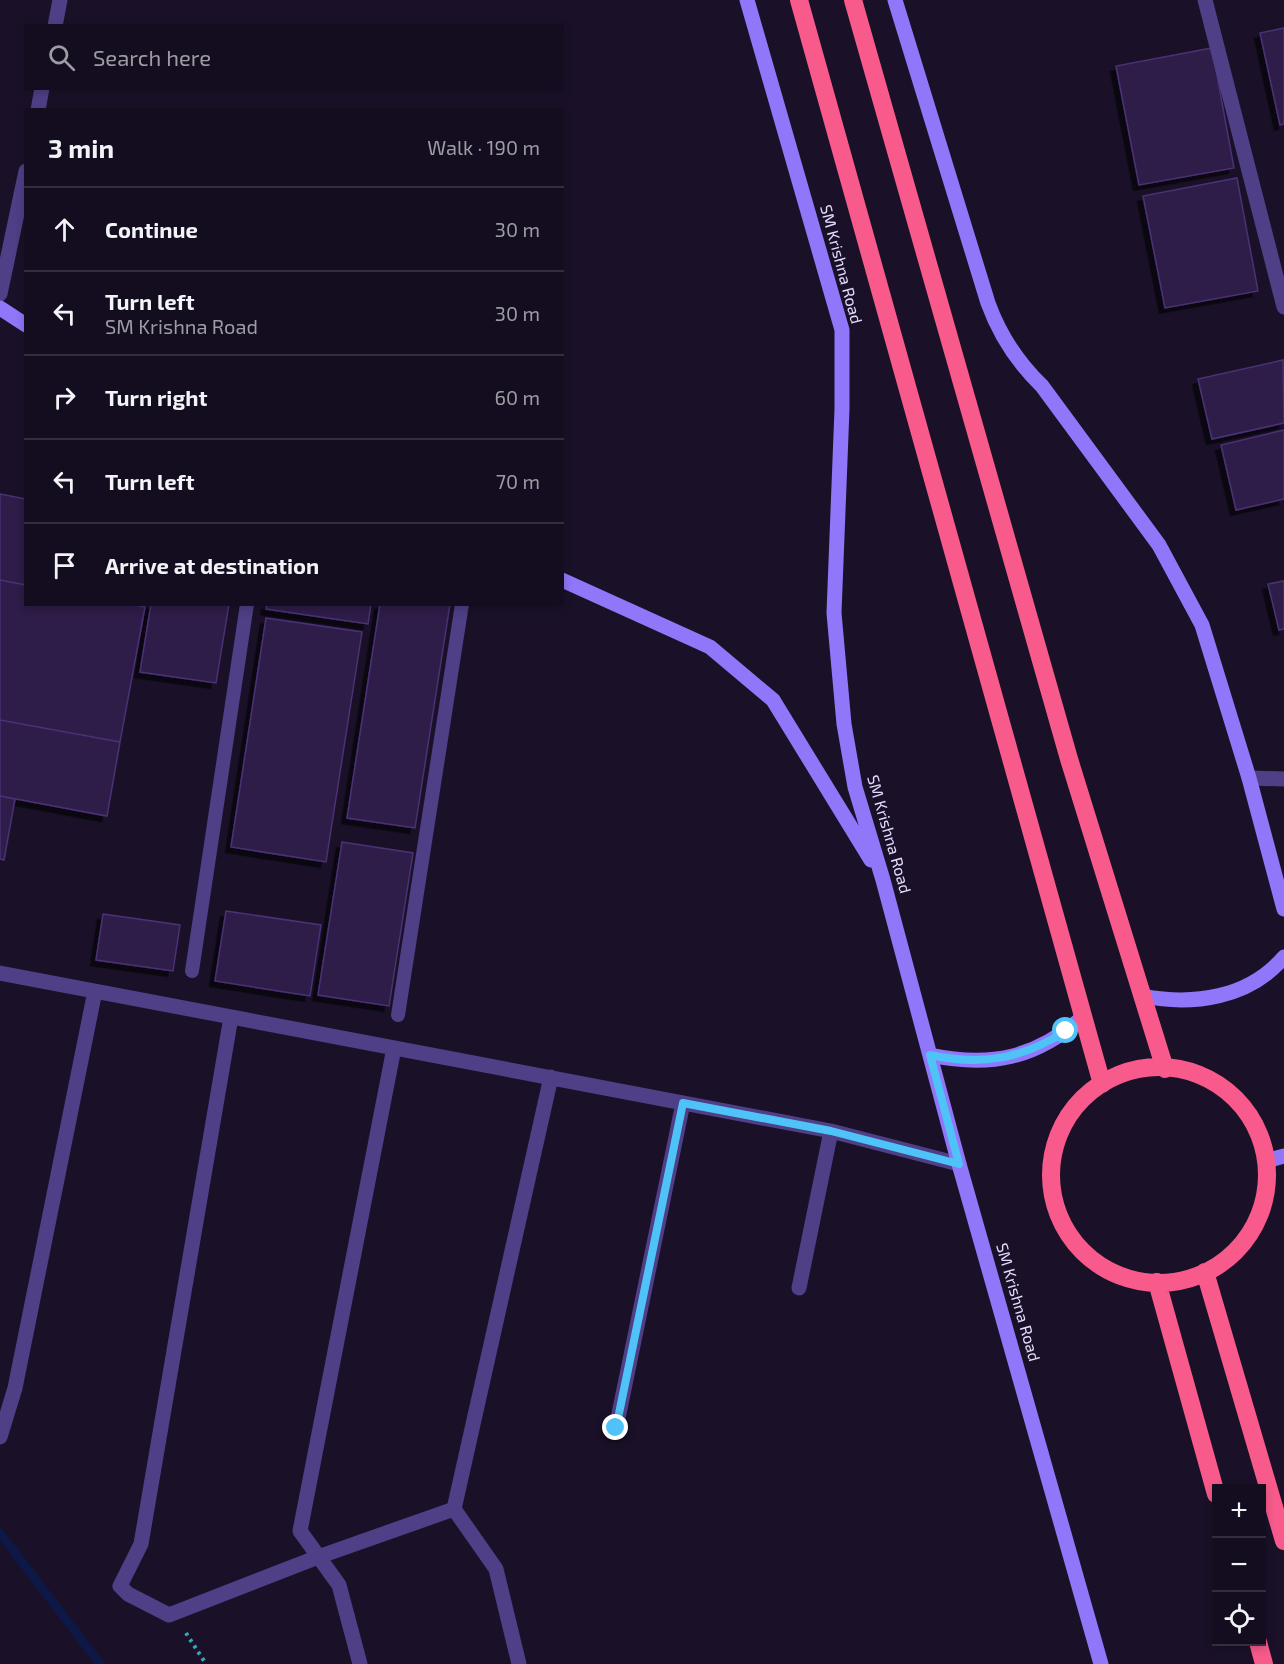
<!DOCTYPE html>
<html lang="en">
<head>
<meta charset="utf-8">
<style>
	:root { --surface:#140d1f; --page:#211b2c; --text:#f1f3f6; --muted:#9d9ca4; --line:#332d3d }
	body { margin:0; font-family:"Exo 2",sans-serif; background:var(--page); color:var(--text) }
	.controls { position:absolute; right:18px; bottom:18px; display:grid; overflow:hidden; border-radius:0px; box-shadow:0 3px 9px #0003 }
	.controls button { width:54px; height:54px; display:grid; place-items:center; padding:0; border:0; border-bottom:2px solid var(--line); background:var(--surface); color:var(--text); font:30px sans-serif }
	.stop { position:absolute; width:18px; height:18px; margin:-14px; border:4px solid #4fc3f7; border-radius:50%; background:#fff }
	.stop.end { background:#4fc3f7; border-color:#fff; box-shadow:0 2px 6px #0008 }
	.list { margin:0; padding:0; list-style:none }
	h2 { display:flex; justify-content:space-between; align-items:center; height:78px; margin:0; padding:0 24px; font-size:26px }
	h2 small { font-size:20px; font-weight:400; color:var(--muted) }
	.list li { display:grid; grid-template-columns:39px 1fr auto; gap:18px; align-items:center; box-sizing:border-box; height:84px; padding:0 24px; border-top:2px solid var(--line) }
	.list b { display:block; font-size:22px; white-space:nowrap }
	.list p { margin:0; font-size:20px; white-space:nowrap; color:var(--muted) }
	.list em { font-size:20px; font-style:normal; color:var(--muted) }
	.icon { flex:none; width:33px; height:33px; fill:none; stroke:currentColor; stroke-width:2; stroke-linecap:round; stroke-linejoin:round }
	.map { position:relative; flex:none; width:1284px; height:1664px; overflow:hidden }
	.search { position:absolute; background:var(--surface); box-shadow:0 3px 9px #0003; left:24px; top:24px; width:540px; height:66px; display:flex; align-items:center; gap:15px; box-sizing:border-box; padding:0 21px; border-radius:0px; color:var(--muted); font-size:22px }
	.panel { position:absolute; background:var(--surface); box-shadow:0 3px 9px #0003; left:24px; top:108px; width:540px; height:498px; border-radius:0px }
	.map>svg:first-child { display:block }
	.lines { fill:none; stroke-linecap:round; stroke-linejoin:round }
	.stream { stroke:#0d1846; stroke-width:9 }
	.building { fill:#2e1e49; stroke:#4a3174; stroke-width:1.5; filter:url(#shadow) }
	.path { stroke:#36a8b7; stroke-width:4; stroke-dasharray:3 4.5; stroke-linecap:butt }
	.lane { stroke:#4e3f86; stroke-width:14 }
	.street { stroke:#4e3f86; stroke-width:15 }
	.secondary { stroke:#9076f9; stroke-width:15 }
	.highway { stroke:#f85b8b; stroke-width:18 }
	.route { stroke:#4fc3f7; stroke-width:8 }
	.labels { text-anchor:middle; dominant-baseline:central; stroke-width:5; stroke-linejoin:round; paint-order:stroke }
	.street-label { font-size:16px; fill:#e5dbfe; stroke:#1a1129 }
</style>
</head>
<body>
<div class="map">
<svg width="1284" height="1664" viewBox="0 0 1284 1664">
	<defs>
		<filter id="shadow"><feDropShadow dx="-5.5" dy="5.5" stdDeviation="0" flood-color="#0009"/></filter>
	</defs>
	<rect width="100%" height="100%" fill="#1a1129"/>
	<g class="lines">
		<path class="stream" d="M0,1533L100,1664"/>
	</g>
	<path class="building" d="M1284,28V124L1280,125L1260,33Z
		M1212,48L1234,168L1139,185L1116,66Z
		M1237,178L1258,291L1165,308L1143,196Z
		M1283,360L1284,423L1212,439L1198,379Z
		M1284,430V499L1236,510L1221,445Z
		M0,494L26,499V585L0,580Z
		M0,580L26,585V604H130L145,607L120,742L0,720Z
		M1284,581V629L1279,630L1268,584Z
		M151,604H229L216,683L140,672Z
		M267,604H371L368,624L266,609Z
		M380,604H450L415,828L347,818Z
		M266,618L362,632L326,862L231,847Z
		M0,720L120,742L107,816L0,796Z
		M0,796L15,799L4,860L0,859Z
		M342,842L413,853L389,1006L318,995Z
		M226,911L321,925L310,996L215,981Z
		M103,914L180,925L173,971L96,960Z"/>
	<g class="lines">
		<path class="path" d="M186,1633L206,1664"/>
		<path class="lane" d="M192,971L247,604
			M398,1015L462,604"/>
		<path class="street" d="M1205,0L1284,307
			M55,26L60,0
			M38,110L42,88
			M0,294L26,171
			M1249,778L1284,779
			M0,973L831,1131L959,1164
			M231,1017L141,1544L120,1586L128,1594L169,1615L318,1557L454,1509
			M799,1288L831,1131
			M616,1428L683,1103
			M0,1437L15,1388L95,991
			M360,1664L339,1585L300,1531L394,1048
			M519,1664L496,1569L454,1509L551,1077"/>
		<path class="secondary" d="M747,0L842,330V409L834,613L844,724L855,787L883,880L959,1164L1101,1664
			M895,0L988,303C1000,336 1017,362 1042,386L1159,545L1202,625L1249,778L1284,909
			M0,308L26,325
			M562,580L710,647L773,700L871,860
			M1143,996C1193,1006 1249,998 1284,957
			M930,1055C991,1068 1036,1058 1083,1017
			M1266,1161L1284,1156"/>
		<path class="highway" d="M799,0L1102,1084
			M853,0L1069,759L1165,1069
			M1051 1175a108 108 0 1 1 216 0a108 108 0 1 1-216 0Z
			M1205,1272L1284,1541
			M1157,1282L1216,1494
			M1258,1642L1264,1664"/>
	</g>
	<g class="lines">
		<path class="route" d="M616,1428L683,1103L831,1131L959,1164L930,1055C981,1066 1022,1059 1066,1031"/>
	</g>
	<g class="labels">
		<g class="street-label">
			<text transform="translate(842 264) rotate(75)">SM Krishna Road</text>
			<text transform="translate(890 834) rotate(74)">SM Krishna Road</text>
			<text transform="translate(1019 1302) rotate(74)">SM Krishna Road</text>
		</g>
	</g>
</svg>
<div class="controls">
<button>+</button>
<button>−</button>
<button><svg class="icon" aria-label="locate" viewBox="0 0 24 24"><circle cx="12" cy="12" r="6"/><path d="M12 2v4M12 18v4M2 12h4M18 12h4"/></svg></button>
</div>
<div class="stop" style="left:1066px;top:1031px"></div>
<div class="stop end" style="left:616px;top:1428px"></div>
<div class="search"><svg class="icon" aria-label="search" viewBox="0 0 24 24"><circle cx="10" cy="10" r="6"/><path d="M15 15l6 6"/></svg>Search here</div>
<section class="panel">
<h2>3 min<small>Walk · 190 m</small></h2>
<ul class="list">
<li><svg class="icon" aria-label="ahead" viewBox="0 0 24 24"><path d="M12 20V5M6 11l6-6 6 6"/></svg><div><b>Continue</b></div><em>30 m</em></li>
<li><svg class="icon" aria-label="left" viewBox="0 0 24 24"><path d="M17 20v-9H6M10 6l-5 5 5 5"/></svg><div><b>Turn left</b><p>SM Krishna Road</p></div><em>30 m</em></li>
<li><svg class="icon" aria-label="right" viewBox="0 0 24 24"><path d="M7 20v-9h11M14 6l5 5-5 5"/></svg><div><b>Turn right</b></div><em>60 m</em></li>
<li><svg class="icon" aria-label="left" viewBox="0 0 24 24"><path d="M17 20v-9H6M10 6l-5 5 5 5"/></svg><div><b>Turn left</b></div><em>70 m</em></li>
<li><svg class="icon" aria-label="arrive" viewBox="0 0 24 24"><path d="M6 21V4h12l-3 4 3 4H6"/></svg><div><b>Arrive at destination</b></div></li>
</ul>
</section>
</div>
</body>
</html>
